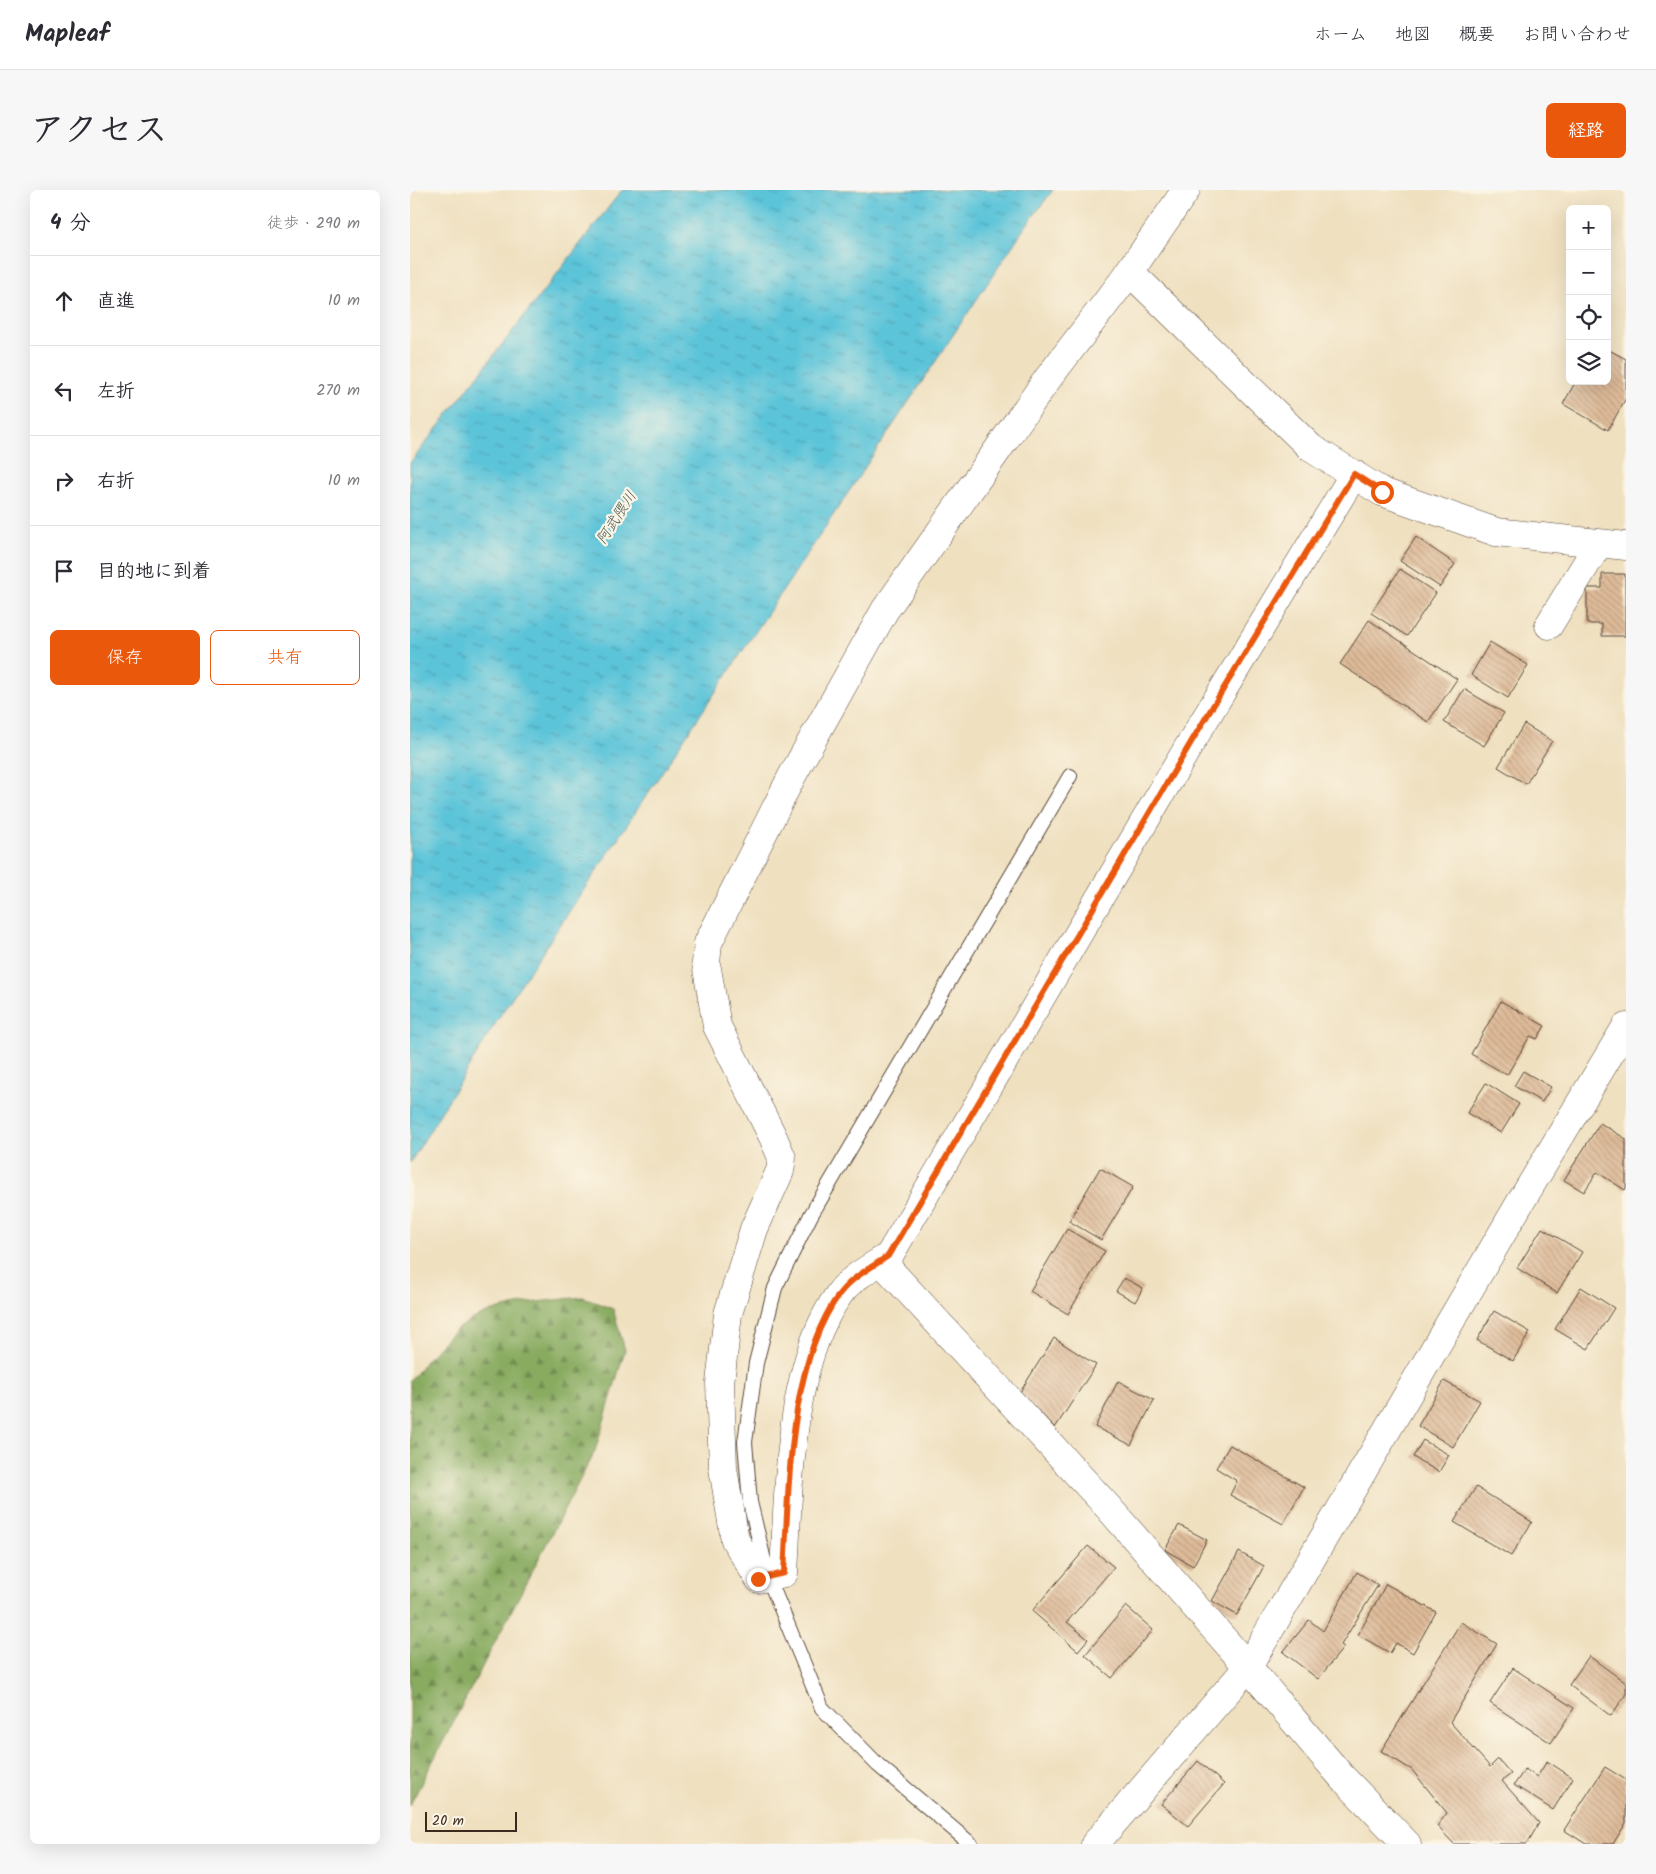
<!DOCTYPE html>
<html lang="ja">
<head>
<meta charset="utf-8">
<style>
	:root { --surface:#fff; --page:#f7f7f7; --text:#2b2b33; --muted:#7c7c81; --line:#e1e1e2; --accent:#ea580c }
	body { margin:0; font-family:Kalam,"Klee One",sans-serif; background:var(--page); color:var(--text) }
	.controls { position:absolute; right:15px; top:15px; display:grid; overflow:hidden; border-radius:8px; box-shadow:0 5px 20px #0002 }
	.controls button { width:45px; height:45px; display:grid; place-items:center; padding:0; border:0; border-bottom:1px solid var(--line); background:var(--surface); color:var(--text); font:25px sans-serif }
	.scale { position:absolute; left:15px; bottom:12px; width:92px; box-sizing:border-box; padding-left:5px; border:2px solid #3b2a1e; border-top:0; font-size:14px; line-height:18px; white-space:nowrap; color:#3b2a1e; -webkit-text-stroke:4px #fcf5e5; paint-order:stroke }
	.stop { position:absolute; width:15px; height:15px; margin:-11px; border:4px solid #ea580c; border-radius:50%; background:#fff }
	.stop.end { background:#ea580c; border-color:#fff; box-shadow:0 1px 5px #0008 }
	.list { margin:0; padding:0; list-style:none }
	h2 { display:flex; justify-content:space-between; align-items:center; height:65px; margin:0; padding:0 20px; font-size:21px }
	h2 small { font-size:16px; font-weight:400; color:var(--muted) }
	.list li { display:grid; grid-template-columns:32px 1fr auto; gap:15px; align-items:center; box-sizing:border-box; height:90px; padding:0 20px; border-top:1px solid var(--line) }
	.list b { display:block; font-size:19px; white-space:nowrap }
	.list em { font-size:16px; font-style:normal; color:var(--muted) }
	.actions { display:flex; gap:10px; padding:15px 20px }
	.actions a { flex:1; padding:11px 0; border:1px solid var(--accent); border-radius:8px; text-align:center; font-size:18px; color:var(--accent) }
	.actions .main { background:var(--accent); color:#fff }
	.icon { flex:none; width:28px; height:28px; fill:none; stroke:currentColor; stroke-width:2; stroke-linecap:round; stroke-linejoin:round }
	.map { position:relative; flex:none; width:1216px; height:1654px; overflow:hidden; border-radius:8px }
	header { display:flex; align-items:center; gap:30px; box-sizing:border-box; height:70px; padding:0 25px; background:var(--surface); border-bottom:1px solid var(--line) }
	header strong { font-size:24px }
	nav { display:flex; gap:28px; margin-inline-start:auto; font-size:18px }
	.intro { display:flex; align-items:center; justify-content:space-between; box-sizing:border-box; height:120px; padding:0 30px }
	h1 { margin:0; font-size:35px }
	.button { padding:12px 22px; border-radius:8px; background:var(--accent); color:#fff; font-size:18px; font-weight:700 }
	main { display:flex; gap:30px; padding:0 30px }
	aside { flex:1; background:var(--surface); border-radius:8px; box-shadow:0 5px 20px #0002 }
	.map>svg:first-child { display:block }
	.forest { fill:url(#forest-firs); stroke:#626a3f }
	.water { fill:url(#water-ripples); stroke:#4c777c }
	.building { fill:url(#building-back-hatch) }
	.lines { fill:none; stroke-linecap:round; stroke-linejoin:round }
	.service-casing { stroke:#564536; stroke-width:16 }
	.minor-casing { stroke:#564536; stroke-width:29 }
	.tertiary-casing { stroke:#564536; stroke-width:29 }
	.service { stroke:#fff; stroke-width:14 }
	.minor { stroke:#fff; stroke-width:28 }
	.tertiary { stroke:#fff; stroke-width:28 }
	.route { stroke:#ea580c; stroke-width:6 }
	.labels { text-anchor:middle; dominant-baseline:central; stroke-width:4.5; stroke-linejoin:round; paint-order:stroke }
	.water-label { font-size:15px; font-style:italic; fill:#455856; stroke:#fcf5e5 }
</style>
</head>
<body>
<header>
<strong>Mapleaf</strong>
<nav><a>ホーム</a><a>地図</a><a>概要</a><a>お問い合わせ</a></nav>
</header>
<div class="intro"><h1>アクセス</h1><a class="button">経路</a></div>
<main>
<aside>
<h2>4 分<small>徒歩 · 290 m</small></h2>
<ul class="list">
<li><svg class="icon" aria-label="ahead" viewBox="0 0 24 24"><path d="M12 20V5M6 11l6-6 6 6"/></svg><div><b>直進</b></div><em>10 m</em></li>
<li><svg class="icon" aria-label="left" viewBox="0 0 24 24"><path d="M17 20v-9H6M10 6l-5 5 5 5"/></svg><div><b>左折</b></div><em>270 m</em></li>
<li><svg class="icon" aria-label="right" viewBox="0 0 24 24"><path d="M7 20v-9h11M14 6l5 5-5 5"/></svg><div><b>右折</b></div><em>10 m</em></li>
<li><svg class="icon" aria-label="arrive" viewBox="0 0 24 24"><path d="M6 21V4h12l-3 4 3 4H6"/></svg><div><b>目的地に到着</b></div></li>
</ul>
<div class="actions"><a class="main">保存</a><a>共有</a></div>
</aside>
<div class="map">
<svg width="1216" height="1654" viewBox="0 0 1216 1654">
	<defs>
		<pattern id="forest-firs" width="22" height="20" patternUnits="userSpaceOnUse" patternTransform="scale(1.25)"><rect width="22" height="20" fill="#88ab60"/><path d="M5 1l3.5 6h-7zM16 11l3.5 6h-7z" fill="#708b4f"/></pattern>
		<pattern id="water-ripples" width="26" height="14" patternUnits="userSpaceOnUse" patternTransform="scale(1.25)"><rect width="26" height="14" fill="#5cc4d9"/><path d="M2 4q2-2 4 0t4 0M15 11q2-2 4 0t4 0" fill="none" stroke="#4d9faf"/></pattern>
		<pattern id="building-back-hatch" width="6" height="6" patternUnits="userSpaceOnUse" patternTransform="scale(1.25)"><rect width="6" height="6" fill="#dfbc9a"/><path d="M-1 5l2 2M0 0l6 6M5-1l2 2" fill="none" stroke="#b6997d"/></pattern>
	</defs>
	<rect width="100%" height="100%" fill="#fcf5e5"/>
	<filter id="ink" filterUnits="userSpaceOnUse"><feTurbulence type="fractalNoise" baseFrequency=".02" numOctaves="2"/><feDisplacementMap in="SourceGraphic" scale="10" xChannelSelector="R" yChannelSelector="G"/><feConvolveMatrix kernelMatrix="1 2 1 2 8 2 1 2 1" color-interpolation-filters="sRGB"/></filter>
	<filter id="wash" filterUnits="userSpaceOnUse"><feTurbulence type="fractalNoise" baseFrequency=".0096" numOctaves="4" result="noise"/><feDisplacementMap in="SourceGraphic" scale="20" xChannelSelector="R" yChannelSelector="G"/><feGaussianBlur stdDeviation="1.12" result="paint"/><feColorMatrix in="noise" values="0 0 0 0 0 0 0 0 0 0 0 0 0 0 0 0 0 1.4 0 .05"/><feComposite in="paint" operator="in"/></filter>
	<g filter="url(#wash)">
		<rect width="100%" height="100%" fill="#efe0c0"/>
		<path class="forest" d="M173,1107L203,1119L215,1160L185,1261L0,1615V1190C13,1175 26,1158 41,1144C75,1113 130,1112 173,1107Z"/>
		<path class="water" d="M212,0H643L615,37L93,821L0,973V273Z"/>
		<g id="blocks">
			<path class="building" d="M1197,159L1216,169V208L1198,240L1153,214L1166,191H1197Z
				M1006,347L1045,374L1030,397L990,371Z
				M990,379L1026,403L997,446L961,423Z
				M1192,384H1215V446H1192V434H1177V398H1192Z
				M959,430L1047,489L1018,532L930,474Z
				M1080,452L1118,475L1098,508L1061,485Z
				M1054,499L1094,523L1074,556L1034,532Z
				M1114,534L1142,551L1116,594L1088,577Z
				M1091,811L1135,836L1127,849L1120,846L1097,885L1061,864Z
				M1113,881L1141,897L1132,912L1104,896Z
				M1076,893L1109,914L1091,943L1057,923Z
				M1190,933L1216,949V998L1215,1000L1187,982L1174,1002L1154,990Z
				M690,978L723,997L691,1050L659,1031Z
				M1132,1038L1172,1062L1147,1103L1107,1078Z
				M657,1039L695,1061L658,1124L620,1101Z
				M714,1088L733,1098L725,1112L706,1101Z
				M1171,1097L1204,1118L1178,1159L1145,1139Z
				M1084,1121L1120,1142L1103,1171L1067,1150Z
				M644,1148L686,1175L645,1238L610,1202Z
				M708,1191L744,1210L721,1255L685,1237Z
				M1034,1191L1070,1211L1043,1257L1008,1236Z
				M1013,1250L1039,1265L1029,1282L1003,1267Z
				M820,1255L894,1297L873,1334L820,1305L827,1291L806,1278Z
				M1066,1297L1122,1332L1101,1366L1044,1332Z
				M769,1335L797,1350L783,1376L755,1360Z
				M678,1356L704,1377L657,1432L678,1449L668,1461L622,1421Z
				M829,1362L854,1376L827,1425L802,1411Z
				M947,1382L968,1395L931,1455L934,1457L908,1489L873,1462L899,1430L913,1441Z
				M976,1394L1026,1422L1003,1463L986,1453L980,1463L948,1445Z
				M716,1416L743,1440L702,1488L675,1465Z
				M1051,1432L1087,1454L1040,1532L1080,1577L1088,1569L1101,1584L1092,1591L1129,1633L1117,1654H1044L1027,1636L1037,1623L1002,1580L971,1561Z
				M1179,1466L1216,1493V1504L1201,1526L1159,1495Z
				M1103,1478L1164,1518L1141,1553L1080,1513Z
				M788,1571L814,1594L778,1636L751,1614Z
				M1137,1571L1163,1588L1143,1620L1104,1595L1115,1579L1127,1587Z
				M1195,1577L1216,1590V1633L1203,1654H1176L1154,1640Z"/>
		</g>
	</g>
	<g filter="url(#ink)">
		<use href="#blocks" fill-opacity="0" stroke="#564536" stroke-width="1"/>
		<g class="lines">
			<g class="service-casing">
				<path id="service" d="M561,1654L468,1575L412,1518L358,1387L340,1312L335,1252L346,1173L365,1098L401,1025L660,586"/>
			</g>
			<g class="minor-casing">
				<path id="minor" d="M776,0L716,87L639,187L475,420L382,586L298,753L296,773L307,836L363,947L372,968L370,981L344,1039L318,1124L310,1193L313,1278L325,1350L349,1389L374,1383C379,1298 378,1174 430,1103C442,1087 462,1077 479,1066L783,549L944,284
					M720,82L901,258L972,302L1086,342L1216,356
					M1139,435L1189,353
					M471,1071L697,1316L838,1477"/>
			</g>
			<g class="tertiary-casing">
				<path id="tertiary" d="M838,1477L932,1587L997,1654
					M685,1654L838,1477L1107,1018L1216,837"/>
			</g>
			<use href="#service" class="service"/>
			<use href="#minor" class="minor"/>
			<use href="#tertiary" class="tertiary"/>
		</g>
	</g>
	<g class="lines" filter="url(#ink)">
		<path class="route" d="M348,1389L374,1383C379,1298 378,1174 430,1103C442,1087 462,1077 478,1066L783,549L944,284L972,302"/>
	</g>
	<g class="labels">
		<g class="water-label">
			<text transform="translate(207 328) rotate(-57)">阿武隈川</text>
		</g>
	</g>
</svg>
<div class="controls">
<button>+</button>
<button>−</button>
<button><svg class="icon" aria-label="locate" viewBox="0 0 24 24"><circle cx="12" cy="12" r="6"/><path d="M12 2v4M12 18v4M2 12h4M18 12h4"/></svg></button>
<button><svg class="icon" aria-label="layers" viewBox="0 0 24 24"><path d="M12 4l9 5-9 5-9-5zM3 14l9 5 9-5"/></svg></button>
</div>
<div class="scale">20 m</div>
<div class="stop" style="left:972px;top:302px"></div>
<div class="stop end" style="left:348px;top:1389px"></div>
</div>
</main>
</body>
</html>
